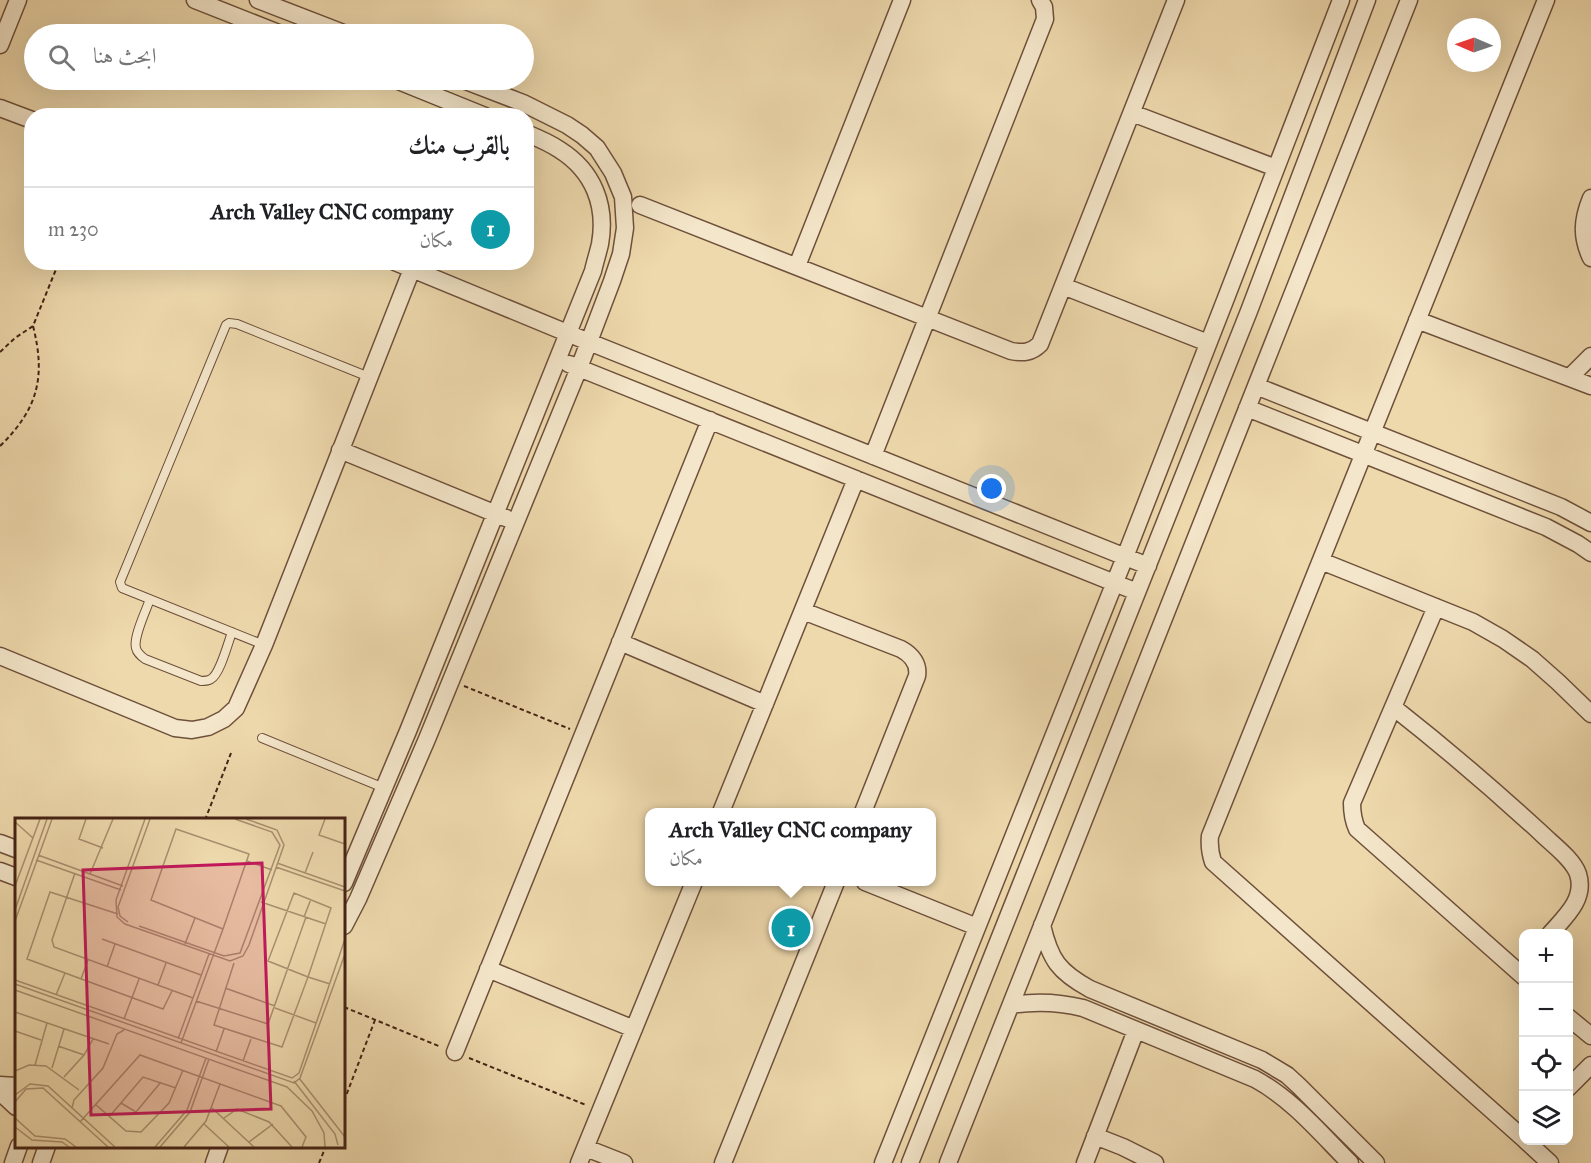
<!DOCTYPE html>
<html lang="ar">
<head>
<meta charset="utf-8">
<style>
	:root { --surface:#fff; --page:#f6f6f6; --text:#202124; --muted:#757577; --line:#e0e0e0; --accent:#8f2418 }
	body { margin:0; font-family:"IM FELL Great Primer",Amiri,serif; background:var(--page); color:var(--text); direction:rtl }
	.controls { position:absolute; right:18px; bottom:18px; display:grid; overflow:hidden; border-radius:12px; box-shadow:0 6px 24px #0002 }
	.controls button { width:54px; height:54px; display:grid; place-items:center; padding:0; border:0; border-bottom:2px solid var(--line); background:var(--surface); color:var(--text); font:30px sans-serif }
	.compass { position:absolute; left:1447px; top:18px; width:54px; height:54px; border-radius:50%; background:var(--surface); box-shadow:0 6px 24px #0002; rotate:272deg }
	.you { position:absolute; left:992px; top:489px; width:21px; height:21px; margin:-15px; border:4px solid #fff; border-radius:50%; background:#1a73e8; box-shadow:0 0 0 9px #1a73e833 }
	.badge { display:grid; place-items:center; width:39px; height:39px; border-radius:50%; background:var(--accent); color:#fff; font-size:20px; font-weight:700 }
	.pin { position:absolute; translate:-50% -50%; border:3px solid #fff; box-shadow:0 2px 6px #0006 }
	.popup { position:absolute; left:645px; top:808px; width:291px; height:78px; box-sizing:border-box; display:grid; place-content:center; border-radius:12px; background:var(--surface); filter:drop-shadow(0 2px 4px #0005); font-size:20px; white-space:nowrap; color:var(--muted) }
	.popup b { font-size:22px; color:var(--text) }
	.popup::after { content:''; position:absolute; left:50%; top:100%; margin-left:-12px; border:12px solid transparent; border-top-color:var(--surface) }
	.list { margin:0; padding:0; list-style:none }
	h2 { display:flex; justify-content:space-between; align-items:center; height:78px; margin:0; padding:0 24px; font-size:26px }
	h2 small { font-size:20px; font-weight:400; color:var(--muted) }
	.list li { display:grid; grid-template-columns:39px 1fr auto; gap:18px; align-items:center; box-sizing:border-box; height:84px; padding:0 24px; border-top:2px solid var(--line) }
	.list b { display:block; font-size:22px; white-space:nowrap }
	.list p { margin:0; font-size:20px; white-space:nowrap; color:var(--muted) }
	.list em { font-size:20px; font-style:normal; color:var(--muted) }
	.icon { flex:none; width:33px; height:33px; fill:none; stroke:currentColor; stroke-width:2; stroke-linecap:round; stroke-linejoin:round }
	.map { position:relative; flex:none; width:1591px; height:1163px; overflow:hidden; direction:ltr }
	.search { position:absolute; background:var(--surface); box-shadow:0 6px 24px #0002; left:24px; top:24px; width:510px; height:66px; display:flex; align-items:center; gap:15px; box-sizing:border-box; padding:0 21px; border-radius:33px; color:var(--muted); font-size:22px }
	.panel { position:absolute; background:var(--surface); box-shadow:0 6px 24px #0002; left:24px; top:108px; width:510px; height:162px; border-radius:24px; direction:rtl }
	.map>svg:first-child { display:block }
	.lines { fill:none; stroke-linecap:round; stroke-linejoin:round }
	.lane-casing { stroke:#6e503b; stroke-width:10 }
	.street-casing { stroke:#6e503b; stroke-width:19 }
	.path { stroke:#442215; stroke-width:2; stroke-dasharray:4.5 3; stroke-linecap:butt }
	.lane { stroke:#f4e6ca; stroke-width:8 }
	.street { stroke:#f4e6ca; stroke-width:16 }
	.inset-road { fill:none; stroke:#aa9070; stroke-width:1.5 }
	.view { fill:#c2185b; fill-opacity:0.15; stroke:#c2185b; stroke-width:3 }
	.inset-edge { fill:none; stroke:#442215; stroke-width:3 }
</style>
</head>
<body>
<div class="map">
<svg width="1591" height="1163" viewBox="0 0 1591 1163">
	<rect width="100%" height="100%" fill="#eed9ad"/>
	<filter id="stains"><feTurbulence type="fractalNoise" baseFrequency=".00333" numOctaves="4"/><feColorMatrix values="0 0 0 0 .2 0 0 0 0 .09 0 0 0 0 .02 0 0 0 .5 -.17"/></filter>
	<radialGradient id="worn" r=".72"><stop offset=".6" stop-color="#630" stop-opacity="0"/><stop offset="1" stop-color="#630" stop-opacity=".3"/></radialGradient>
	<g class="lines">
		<g class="lane-casing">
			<path id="lane" d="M150,599C146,611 133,637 136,648C137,653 141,656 145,659L201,681C205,681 208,681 211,679C220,674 228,643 232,632
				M264,645L122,588L120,582L226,325L229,323L237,324L369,377
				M262,738L384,788"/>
		</g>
		<g class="street-casing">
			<path id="street" d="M195,0L281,34
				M258,0L346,34
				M0,45L18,0
				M396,80L485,116
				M0,108L32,120
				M1132,113L1276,168
				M1591,198C1582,220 1581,237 1591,258
				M640,205L1011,351C1023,353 1031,353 1040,344L1176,0
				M395,262L589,342L1148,566
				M797,266L902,0
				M1063,286L1208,343
				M1417,320L1591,386
				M569,364L1137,592
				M1570,377L1591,356
				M1256,386L1561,507L1591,523
				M1247,408L1546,527L1578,544L1591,553
				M340,450L506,518
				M873,456L1045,19L1044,7L1040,0
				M1321,561L1473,622L1503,639L1532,659L1558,682L1591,714
				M1436,607L1352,803C1352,812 1353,820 1357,829L1524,977
				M803,611L901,649C912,655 919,664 917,676L863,812
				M620,642L765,704
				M0,656L175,728L192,730L208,727L224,719L236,708L264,645L412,269
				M1393,707C1444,747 1493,789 1541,833C1552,844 1573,859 1578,874C1586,899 1565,917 1550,934
				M721,812L856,479
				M0,843L16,849
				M0,871L16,877
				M865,882L977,927
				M344,883L408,731L593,271C595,262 598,253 600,244C607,205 593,171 560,150C550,143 538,138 526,133
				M1042,925C1050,960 1059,972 1090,989L1262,1060L1287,1075L1299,1086L1376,1163
				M344,926L358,899L427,739L579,368L612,281L621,254L625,228L623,197L613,173L597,148L582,135L567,125L523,103L463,80
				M488,969L634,1029
				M1011,1005C1036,1001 1059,1002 1083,1008L1255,1079C1292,1099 1320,1133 1350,1163
				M1568,1017L1591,1036
				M455,1052L710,420
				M0,1085L16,1086
				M1568,1088L1591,1065
				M0,1092L16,1107
				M1095,1136L1123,1147L1155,1163
				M1524,1139L1213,862C1210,853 1209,846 1210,836L1546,0
				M1525,1140L1550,1163
				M586,1148L624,1163
				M13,1163L19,1146
				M41,1163L47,1146
				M214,1163L220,1146
				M579,1163L694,882
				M723,1163L836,882
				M883,1163L1125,557L1226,298L1341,0
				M910,1163C1021,878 1137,595 1249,311C1289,208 1327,103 1367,0
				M948,1163L1409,0
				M1085,1163L1136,1030"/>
		</g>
		<path class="path" d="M0,352L15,338L33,326L59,262
			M0,446C38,409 46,377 33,326
			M464,686L570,729
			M205,820L231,753
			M344,1007L441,1047
			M469,1058L586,1105
			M344,1101L375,1020
			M319,1163L326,1146"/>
		<use href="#lane" class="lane"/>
		<use href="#street" class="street"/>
	</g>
	<g transform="translate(15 818)">
		<rect width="330" height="330" fill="#eed9ad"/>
		<path class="inset-road" d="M71,1L64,21L88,30M130,1L101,82L102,99L110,106L215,143L228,138L234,127L269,27L262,12L231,1M310,1L304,17L330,26M0,4L18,20M23,37L108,68M21,42L106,72M232,43L257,52M262,45L330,69M261,49L330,73M60,55L37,122L39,129L178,180M290,55L298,34M75,56L98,1M0,68L25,1M246,84L311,106M0,92L32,1M103,96L35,74L12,141L148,191L157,173M289,99L296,81M0,103L37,1M113,104L105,98L103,89L135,1M124,108L209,138L225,135L265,27L257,14L220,1M87,121L186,157M170,126L180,100M219,145L199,207L267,229L293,159L253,143L279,75L316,90L293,159L315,166M92,149L100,126M66,161L73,142M0,162L277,260L284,255L330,121M0,166L279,265L285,260L330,136M143,167L151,145M210,170L260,188M0,172L272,269L297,293L309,315L310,329M41,177L50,155M181,183L253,206L291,99M260,190L301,205M0,194L94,226M109,201L124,161M0,213L26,222M163,221L194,136M166,225L208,111L234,36L161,11L136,82L208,111M43,228L69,237M201,234L209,211M228,243L236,221M20,247L32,205M37,250L49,211M0,253L14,247L31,248L64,272M49,259L69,237L78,221M284,260L330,319M279,263L320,316L323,327M0,277L15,266L33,268L100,329M0,284L11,271L28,270L93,329M106,285L121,294L146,264M80,286L111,313L126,314L154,285L168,252M57,290L59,282L88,250L102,216L109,212M197,290L239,329M94,299L128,259L161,270M0,300L20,318L50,321L61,329M209,300L222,291L254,304L277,329M65,304L125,237L266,288L291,319L287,329M189,306L214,329M0,309L17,322L47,324L54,329M234,324L258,306M140,329L172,292L191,240M145,329L175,294L194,241M169,329L191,303L205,266"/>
		<path class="view" d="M247,45L256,291L76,297L68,52Z"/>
		<rect width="330" height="330" class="inset-edge"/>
	</g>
	<rect width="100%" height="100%" filter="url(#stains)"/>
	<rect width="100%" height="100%" fill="url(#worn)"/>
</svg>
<div class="controls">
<button>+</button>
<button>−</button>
<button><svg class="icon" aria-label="locate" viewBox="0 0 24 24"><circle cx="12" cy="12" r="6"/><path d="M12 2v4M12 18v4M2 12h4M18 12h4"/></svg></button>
<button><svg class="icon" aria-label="layers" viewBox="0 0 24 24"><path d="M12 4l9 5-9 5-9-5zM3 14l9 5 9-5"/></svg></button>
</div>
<svg class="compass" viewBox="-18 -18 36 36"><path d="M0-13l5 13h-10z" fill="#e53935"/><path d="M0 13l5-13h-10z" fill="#757577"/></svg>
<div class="you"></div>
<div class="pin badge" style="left:791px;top:928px;background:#0f9aa8">1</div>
<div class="popup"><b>Arch Valley CNC company</b>مكان</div>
<div class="search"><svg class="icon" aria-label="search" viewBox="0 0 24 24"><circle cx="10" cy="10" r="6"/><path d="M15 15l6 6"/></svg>ابحث هنا</div>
<section class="panel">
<h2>بالقرب منك<small></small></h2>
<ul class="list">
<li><span class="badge" style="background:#0f9aa8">1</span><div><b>Arch Valley CNC company</b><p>مكان</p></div><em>230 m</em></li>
</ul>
</section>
</div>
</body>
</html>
